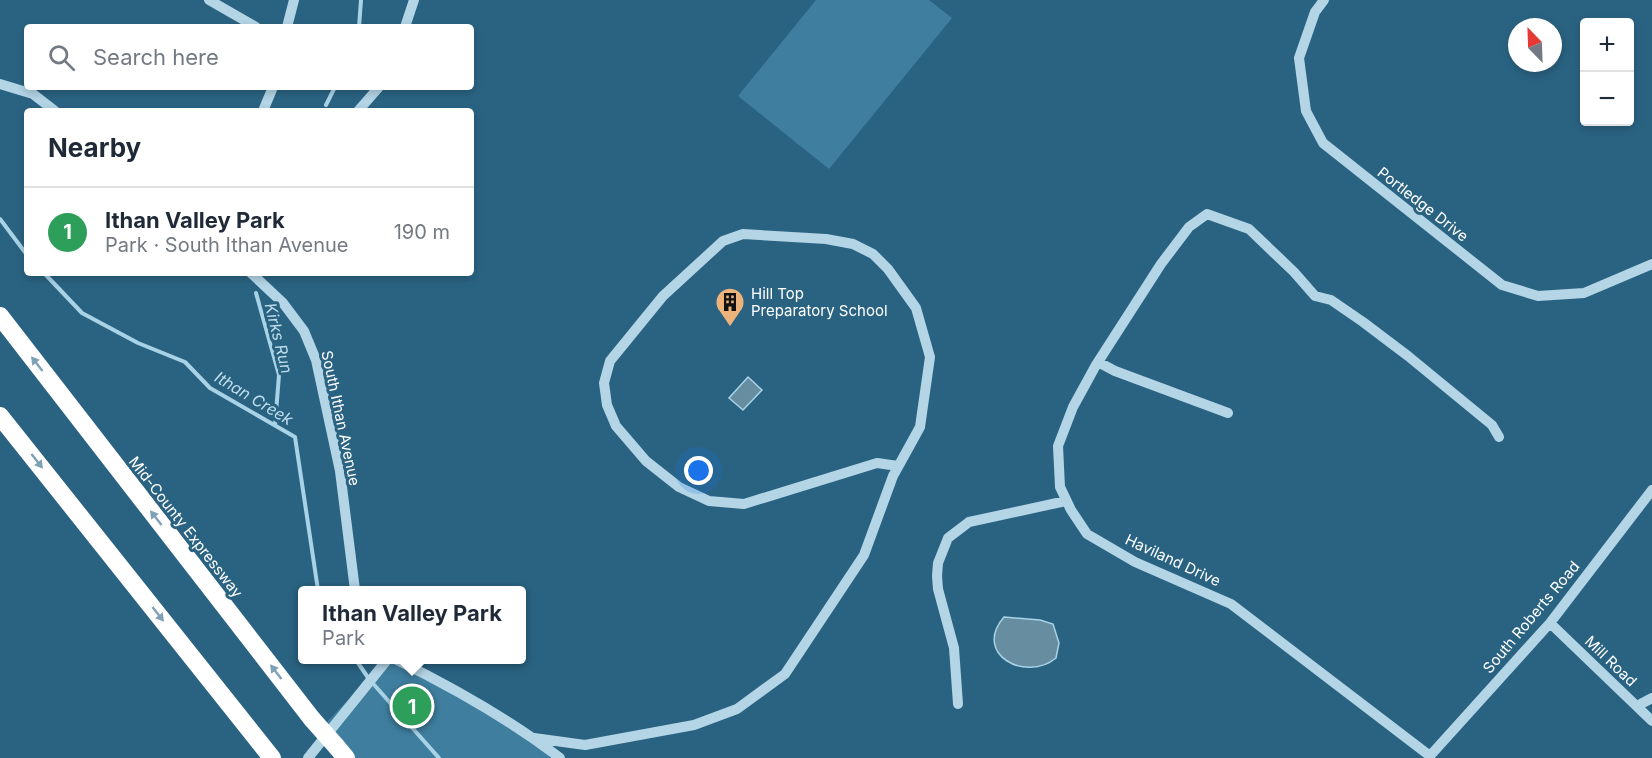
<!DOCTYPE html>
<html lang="en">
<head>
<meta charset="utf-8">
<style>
	:root { --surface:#fff; --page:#f2f2f3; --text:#1f2937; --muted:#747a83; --line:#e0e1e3; --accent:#1a73e8 }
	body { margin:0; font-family:Inter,sans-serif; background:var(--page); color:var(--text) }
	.controls { position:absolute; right:18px; top:18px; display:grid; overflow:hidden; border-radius:6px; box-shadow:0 3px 9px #0003 }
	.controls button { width:54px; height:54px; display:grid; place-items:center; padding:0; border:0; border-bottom:2px solid var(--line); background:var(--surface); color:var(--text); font:30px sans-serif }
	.compass { position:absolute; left:1508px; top:18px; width:54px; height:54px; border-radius:50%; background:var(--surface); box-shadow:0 3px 9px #0003; rotate:337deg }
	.you { position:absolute; left:699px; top:471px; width:21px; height:21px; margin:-15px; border:4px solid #fff; border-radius:50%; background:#1a73e8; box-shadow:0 0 0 9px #1a73e833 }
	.badge { display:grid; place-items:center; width:39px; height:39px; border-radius:50%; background:var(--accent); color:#fff; font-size:20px; font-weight:700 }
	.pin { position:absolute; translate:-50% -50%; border:3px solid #fff; box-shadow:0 2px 6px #0006 }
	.popup { position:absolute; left:298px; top:586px; width:228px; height:78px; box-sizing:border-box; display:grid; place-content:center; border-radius:6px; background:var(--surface); filter:drop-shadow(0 2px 4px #0005); font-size:20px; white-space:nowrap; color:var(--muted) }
	.popup b { font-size:22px; color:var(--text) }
	.popup::after { content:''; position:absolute; left:50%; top:100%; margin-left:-12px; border:12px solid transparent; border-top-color:var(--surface) }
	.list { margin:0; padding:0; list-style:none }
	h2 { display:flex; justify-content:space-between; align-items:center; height:78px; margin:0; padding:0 24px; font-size:26px }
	h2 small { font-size:20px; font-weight:400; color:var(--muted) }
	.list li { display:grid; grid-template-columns:39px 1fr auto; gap:18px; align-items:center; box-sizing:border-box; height:90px; padding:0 24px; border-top:2px solid var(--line) }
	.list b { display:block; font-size:22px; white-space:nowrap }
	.list p { margin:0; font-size:20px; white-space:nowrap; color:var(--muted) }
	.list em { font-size:20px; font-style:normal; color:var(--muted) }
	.icon { flex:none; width:33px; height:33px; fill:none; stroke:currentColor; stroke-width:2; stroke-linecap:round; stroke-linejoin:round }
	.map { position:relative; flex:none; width:1652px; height:758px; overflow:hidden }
	.search { position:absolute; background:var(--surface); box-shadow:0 3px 9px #0003; left:24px; top:24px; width:450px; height:66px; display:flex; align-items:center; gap:15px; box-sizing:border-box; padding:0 21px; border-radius:6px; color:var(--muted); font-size:22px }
	.panel { position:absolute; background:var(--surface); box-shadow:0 3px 9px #0003; left:24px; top:108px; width:450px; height:168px; border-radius:6px }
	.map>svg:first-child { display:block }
	.green { fill:#3f7e9f }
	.water { fill:#678da1; stroke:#a8d2e6; stroke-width:1.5 }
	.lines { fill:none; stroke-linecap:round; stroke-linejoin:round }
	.stream { stroke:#a8d2e6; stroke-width:4 }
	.minor { stroke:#b3d5e6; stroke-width:10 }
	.highway { stroke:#fff; stroke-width:18 }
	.highway-bridge { stroke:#fff; stroke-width:18 }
	.oneway { fill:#7fa1b4 }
	.labels { text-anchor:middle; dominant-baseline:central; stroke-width:6; stroke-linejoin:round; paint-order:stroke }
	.street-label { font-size:15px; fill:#fff; stroke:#2a6382 }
	.poi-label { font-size:15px; fill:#fff; stroke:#2a6382; text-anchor:start }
	.water-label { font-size:16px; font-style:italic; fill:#bfdeed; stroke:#2a6382 }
</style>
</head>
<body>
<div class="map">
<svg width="1652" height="758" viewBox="0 0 1652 758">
	<rect width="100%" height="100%" fill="#2a6382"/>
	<path class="green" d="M816,0H929L952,18L829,169L738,96Z
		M387,660H397L560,758H346L320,729Z"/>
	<path class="water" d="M748,377L762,390L743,410L729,398Z
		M1004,617L1040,620L1053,624L1059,643L1056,658C1026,683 972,654 1004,617Z"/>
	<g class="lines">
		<path class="stream" d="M359,27L361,0
			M326,105L335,87
			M0,219L27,255
			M44,273L82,313L138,343L185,362L210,388L295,437L318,590
			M256,293L279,375L275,425
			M356,660L369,679L439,758"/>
		<path class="minor" d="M209,0L256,27
			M1324,0L1315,12L1299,58L1306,111L1323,143L1502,285L1538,296L1584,293L1652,264
			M287,27L294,0
			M405,27L414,0
			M0,84L33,94L55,111
			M263,111L273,87
			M358,111L379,87
			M251,273L283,303L304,331L316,360L340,471L355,590
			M1098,362L1115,371L1228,413
			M1550,623L1652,721
			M397,660C454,688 509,719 560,758
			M958,704L954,648L938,589L937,576L938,563L948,538L969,522L1066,501
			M1637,706L1652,698
			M534,738L585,745L694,725L737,709L785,674L864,555L893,476L920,427L930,357L916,308L888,269L873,254L853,244L826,239L743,234L723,241L663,296L610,361L604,383L607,405L616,426L646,461L679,487L709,501L744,504L877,463L898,466
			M1430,756L1231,604L1135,562L1087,534L1071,510L1060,487L1058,446L1073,407L1096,365L1161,264L1189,227L1207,214L1249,229L1294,272L1315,296L1331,300L1363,322L1408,356L1492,425L1499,437
			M308,758L387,660
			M1428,758L1550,623L1652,490"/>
		<path class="highway" d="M0,316L312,719
			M0,416L272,758
			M336,746L346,758"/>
		<path class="highway-bridge" d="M312,719L336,746"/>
	</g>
	<defs><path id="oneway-solid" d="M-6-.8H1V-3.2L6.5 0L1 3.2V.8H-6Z" transform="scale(1.5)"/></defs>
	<g class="oneway">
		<use href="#oneway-solid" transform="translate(37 364) rotate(-128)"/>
		<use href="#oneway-solid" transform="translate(37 461) rotate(52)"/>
		<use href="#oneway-solid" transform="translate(156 518) rotate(-128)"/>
		<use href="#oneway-solid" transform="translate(158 614) rotate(52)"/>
		<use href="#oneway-solid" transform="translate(276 672) rotate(-128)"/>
	</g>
	<defs>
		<g id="building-pin" transform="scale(1.5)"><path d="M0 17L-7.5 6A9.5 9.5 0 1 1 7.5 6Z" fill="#ecb47b" stroke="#2a6382"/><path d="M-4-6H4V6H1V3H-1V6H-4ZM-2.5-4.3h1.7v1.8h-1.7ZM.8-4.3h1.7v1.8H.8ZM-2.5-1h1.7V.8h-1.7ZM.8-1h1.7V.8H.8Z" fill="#111"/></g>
	</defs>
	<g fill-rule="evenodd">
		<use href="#building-pin" x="730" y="302"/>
	</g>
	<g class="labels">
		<g class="street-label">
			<text transform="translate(1423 204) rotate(38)">Portledge Drive</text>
			<text transform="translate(341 418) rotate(78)">South Ithan Avenue</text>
			<text transform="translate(186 527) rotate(52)">Mid-County Expressway</text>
			<text transform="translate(1173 560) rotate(25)">Haviland Drive</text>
			<text transform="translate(1531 617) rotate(-50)">South Roberts Road</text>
			<text transform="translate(1611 661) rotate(44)">Mill Road</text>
		</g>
		<g class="poi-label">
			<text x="751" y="293">Hill Top<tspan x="751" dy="17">Preparatory School</tspan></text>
		</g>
		<g class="water-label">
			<text transform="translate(279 338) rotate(76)">Kirks Run</text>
			<text transform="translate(254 398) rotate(31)">Ithan Creek</text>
		</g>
	</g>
</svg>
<div class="controls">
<button>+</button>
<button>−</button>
</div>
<svg class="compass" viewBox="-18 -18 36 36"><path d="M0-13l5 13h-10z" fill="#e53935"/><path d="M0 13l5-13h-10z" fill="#747a83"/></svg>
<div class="you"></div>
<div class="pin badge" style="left:412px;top:706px;background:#2e9e5b">1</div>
<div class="popup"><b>Ithan Valley Park</b>Park</div>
<div class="search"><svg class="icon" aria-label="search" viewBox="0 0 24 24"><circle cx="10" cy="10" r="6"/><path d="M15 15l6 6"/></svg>Search here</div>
<section class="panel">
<h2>Nearby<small></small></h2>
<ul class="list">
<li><span class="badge" style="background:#2e9e5b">1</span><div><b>Ithan Valley Park</b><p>Park · South Ithan Avenue</p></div><em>190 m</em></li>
</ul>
</section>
</div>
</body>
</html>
